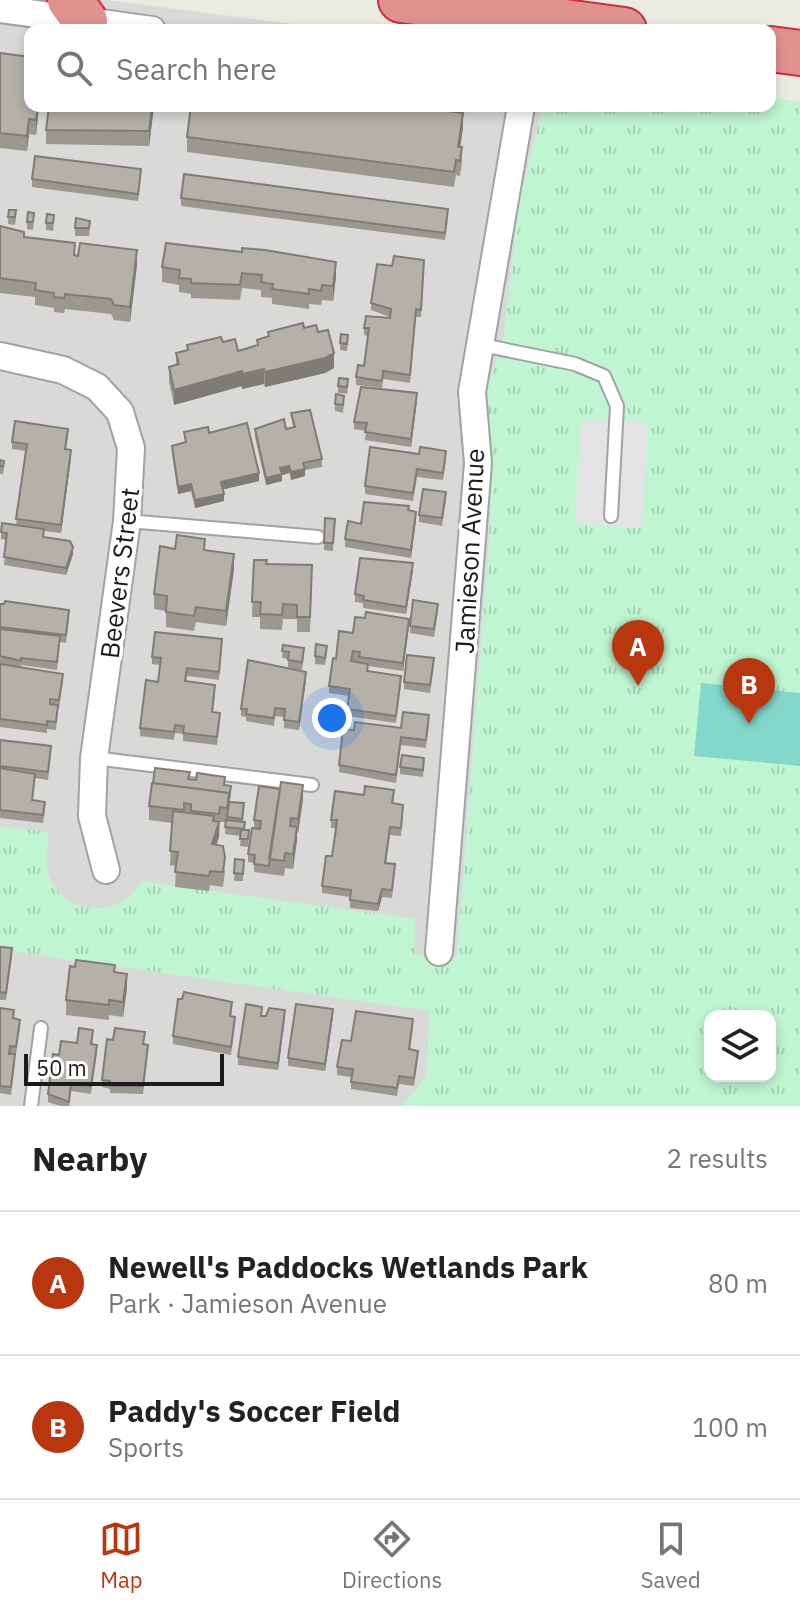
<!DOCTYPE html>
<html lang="en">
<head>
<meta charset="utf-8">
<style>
	:root { --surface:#fff; --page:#f6f6f6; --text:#222; --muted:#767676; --line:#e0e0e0; --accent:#b9370e }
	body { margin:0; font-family:"IBM Plex Sans",sans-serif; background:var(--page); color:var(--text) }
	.controls { position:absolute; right:24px; bottom:24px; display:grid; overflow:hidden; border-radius:16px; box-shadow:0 4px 12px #0003 }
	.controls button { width:72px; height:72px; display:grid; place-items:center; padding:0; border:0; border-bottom:2px solid var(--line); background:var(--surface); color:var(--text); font:40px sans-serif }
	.scale { position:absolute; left:24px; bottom:20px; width:200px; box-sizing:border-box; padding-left:8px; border:4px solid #1b1b1b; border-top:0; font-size:22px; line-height:28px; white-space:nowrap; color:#1b1b1b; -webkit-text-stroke:6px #fff; paint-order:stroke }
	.you { position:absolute; left:332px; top:718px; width:28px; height:28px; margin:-20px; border:6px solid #fff; border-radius:50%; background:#1a73e8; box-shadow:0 0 0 12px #1a73e833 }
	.badge { display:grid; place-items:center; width:52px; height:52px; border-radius:50%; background:var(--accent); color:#fff; font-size:26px; font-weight:700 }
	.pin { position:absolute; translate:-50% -66px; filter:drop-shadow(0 2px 4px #0008) }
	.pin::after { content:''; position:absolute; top:42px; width:28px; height:24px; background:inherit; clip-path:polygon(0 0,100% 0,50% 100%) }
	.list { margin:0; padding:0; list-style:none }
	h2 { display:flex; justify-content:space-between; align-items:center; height:104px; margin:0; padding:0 32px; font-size:34px }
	h2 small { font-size:26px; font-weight:400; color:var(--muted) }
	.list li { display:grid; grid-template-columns:52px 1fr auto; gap:24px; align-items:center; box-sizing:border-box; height:144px; padding:0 32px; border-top:2px solid var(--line) }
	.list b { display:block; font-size:30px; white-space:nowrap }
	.list p { margin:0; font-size:26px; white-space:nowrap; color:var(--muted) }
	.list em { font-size:26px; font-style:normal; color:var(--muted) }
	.icon { flex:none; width:44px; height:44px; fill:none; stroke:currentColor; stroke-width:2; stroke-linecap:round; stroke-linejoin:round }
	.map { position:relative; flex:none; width:800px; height:1106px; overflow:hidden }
	.search { position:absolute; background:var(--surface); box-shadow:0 4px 12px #0003; left:24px; right:24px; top:24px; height:88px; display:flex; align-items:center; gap:20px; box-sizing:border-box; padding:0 28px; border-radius:16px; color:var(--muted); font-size:30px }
	.sheet { height:392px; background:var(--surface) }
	nav { display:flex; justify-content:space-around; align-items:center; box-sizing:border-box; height:112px; border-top:2px solid var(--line); background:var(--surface); font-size:22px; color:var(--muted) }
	nav a { display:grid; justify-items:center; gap:4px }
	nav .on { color:var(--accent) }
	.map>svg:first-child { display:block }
	.residential { fill:#d9d9d8 }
	.park { fill:url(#park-tufts); fill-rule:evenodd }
	.pitch { fill:#84d7cb }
	.parking { fill:#e3e3e3 }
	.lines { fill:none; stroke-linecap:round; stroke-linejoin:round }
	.lane-casing { stroke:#a2a2a2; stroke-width:16 }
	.street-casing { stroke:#a2a2a2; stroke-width:30 }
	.highway-casing { stroke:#c92f3f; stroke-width:48 }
	.lane { stroke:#fff; stroke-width:12 }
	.street { stroke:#fff; stroke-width:26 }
	.highway { stroke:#df928e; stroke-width:44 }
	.wall { fill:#9c9890 }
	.shaded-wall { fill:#7f7c76 }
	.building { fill:#b5b1a8; stroke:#7f7c76; stroke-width:2 }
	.labels { text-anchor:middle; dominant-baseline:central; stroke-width:7; stroke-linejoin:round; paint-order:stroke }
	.street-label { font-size:26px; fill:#1b1b1b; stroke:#fff }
</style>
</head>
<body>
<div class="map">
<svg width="800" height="1106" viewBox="0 0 800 1106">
	<defs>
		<pattern id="park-tufts" width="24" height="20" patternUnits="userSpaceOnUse" patternTransform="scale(2)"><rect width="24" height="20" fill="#c0f5d1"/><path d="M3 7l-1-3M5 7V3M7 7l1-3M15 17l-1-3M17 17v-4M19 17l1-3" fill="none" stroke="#a4d1b3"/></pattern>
	</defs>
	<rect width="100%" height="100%" fill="#ecebe2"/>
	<path class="residential" d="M0,0H106L340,30H30V106H543L519,202L504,336L487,388L491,512L457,957L436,955L443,1106H0Z"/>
	<path class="park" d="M770,97L800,102V1106H402L426,1077L430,1011L17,952L0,943V826L49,832C47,849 43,865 51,881C70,918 124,917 141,881L415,919L414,954L457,957L491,512L487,388L504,336L519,202L543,106H770ZM710,1016H770V1076H710Z"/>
	<path class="pitch" d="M701,683L800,693V766L694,756Z"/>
	<path class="parking" d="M581,419L648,423L642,528L575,524Z"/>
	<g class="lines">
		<g class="lane-casing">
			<path id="lane" d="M482,345L575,364L604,376L617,406L611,516
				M127,521L318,537
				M94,758L312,785
				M31,1106L41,1028"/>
		</g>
		<g class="street-casing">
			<path id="street" d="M0,9L152,30
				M0,356L63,370L97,387L120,412L131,448L127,521L94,758L92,816L106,870
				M439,952L478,463L472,392L521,106"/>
		</g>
		<g class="highway-casing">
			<path id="highway" d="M70,0L85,21
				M401,0L624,30
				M770,49L800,53"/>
		</g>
		<use href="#lane" class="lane"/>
		<use href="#street" class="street"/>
		<use href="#highway" class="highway"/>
	</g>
	<path class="wall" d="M0,53L39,106L36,135L29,134L27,151L0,148Z
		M154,106L149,146L46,144V130Z
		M463,128L460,147L462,162L460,176L456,175L454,187L187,152V137Z
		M141,177L138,201L32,187V179Z
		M181,198L448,217L445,240L181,206Z
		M9,210L16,218L15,225L8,224Z
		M34,220L33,230L27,229V222Z
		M46,223H54L53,231L46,230Z
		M0,226L24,237L75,256L137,265L130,322L114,320L111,314L65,309L64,313L54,312V308L35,305V297L0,293Z
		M75,228L90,229L89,236H75Z
		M162,267L336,277L333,301L322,300L321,305L309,304V309L272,304V298L261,297V290L242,288L240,300L191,298V294L179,292V285L162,282Z
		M424,268L421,317H416L410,383L383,379L382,388L356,385V377L364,366L368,336L364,335V328L390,318V317L371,310V303Z
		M304,328L318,332L334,368L325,373L265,387L264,384L242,389V386L174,405L169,382V367L176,365V353L187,350V345L223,342L238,351L257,345V340L268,337V332Z
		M348,342L347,351L340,350V343Z
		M338,386L348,387L347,394L338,393Z
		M417,400L411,447L365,440L366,431L354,429V422Z
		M344,403L343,413L335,411V404Z
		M291,413L322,459V467L305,470V476L291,480L289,473L282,475V481L266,485L255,437V429H286L293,427Z
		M184,432L209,433L259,481L223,489L224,501L195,508L191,491L178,494L172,453V446L185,443Z
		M68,436L66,449L71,457L61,533L44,531V537L73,554L66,575L4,565L6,540L1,539V532L16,525L26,451L12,449V442Z
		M446,459L443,480L417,477L413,501L365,494V486Z
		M0,460L4,468L3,474H0Z
		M446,500L442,526L419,522V515Z
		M325,518L335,519L333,551L324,550Z
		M416,519L411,558L345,547V539L361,524Z
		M175,549L205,550L234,569L226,626L196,622L194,631L166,627V611L154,609V594Z
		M254,560L312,580L310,632H297V619H283L282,630L260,629V617H252Z
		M413,570L406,614L363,608V603L355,602V594Z
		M0,604L69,617L66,643L60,642L57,670L21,665V667L63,682L59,708L58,707L56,730L47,729V733L0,727Z
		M438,611L434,637L410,633V626Z
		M409,626L403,671L368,666V671L401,684L396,723L347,716L349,696L329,693V686L336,659L353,633Z
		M283,645L304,656L302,670L288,668V659L282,658Z
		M222,647L219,680L187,676L186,682L215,693L213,712L220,720L217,745L183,741V734L175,733L174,740L140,736V728L158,682L160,665L152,664V657Z
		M327,653L325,665L315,664V656Z
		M434,666L430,693L404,689V682Z
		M306,680L299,730L284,728V717L275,716L274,726L246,721V717L241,716V709Z
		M429,723L426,748L401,745L396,783L339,772V765L354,730L401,728Z
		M0,740L51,754L48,780L35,778L33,800L45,810L43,823L0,818Z
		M424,765L423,777L400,774V767Z
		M190,780L225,785L231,794L230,802L244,811L243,822L245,830L249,838L248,847L240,846L241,836L225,834L226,822H220L219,837L216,845L225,872L223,887L210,885L209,891L175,887L176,866L170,865L172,823L149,820V806Z
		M364,795L394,797L393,804L403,812L401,836L390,835L386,863L395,872L392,898L382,897L378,911L350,908V897L322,893V886L332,856L336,828H331V820Z
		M303,799L298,833H297L293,869L285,868L284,876L254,872V863L248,862V854L254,828V820Z
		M235,859L244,860L243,881H234Z
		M0,947L12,956L6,1000H0Z
		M115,972L127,988L123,1017L109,1015V1020L66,1015V1000Z
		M182,999L232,1010L231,1017L235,1024L231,1055L173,1044V1036Z
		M0,1008L14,1018L20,1027L16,1054L10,1053L15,1062L11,1095L0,1093Z
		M262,1016L285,1017L278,1070L238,1065V1057Z
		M333,1016L325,1071L288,1066V1058Z
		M413,1027L410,1050L418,1058L414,1086L399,1084L397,1096L351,1089V1077L337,1075V1067L351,1041Z
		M93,1037L92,1044L97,1053L91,1094L71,1091L69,1106H60L48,1102V1094L59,1055L77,1043Z
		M144,1044L148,1053L143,1094L110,1093V1089L102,1087V1080Z"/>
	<path class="shaded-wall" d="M38,106H39L36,135V120Z
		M152,106H154L149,146V131Z
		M463,113V128L458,161V147Z
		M29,119V134L27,151V136Z
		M137,250V265L130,322V307Z
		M336,262V277L333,301V286Z
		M334,353V368L325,373L265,387V372Z
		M264,369V384L242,389V374Z
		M242,371V386L174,405V390Z
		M417,393V400L411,447V439Z
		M71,450V457L61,533V525Z
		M289,466V473L282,475V481L266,485V478L280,468Z
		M305,469V476L291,480V472Z
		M259,473V481L221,490V482Z
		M191,484V491L178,494V487Z
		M224,494V501L195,508V500Z
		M416,512V519L411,558V550Z
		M73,547V554L66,575V568Z
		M234,554V569L226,626V611Z
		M413,563V570L406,614V607Z
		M409,619V626L403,671V663Z
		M306,672V680L299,730V722Z
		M303,785V799L298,833V819Z
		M219,822V837L212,859V844Z
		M297,827V841L293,869V854Z
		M382,889V897L378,911V904Z
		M127,974V988L123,1017V1002Z
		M333,1009V1016L325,1071V1064Z
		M285,1010V1017L278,1070V1063Z"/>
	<path class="building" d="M0,53L30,57V106H38L36,120L29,119L27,136L0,133Z
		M49,106H152L149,131L46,130Z
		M191,106H412L463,113L458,147H462L460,161L456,160L454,172L187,137Z
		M35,156L141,169L138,194L32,179Z
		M184,174L448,209L445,233L181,198Z
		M9,210H16L15,217H8Z
		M28,212L34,213L33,222H27Z
		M47,214L54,215L53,223H46Z
		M76,218L90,221L89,228H75Z
		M0,226L24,232V237L75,243L74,255L78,256L80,243L137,250L130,307L114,305L111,299L65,294L64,298L54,297V293L35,290L36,283L0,278Z
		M166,243L242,252V248L265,250L336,262L333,286L322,285L321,291L309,289V294L272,289L273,284L261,282L262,275L242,273L240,285L191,283V279L179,278L180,270L162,267Z
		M394,256L424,260L421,310L416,309L410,375L383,371L382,381L356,377L358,365L364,366L369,328H364L366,316L390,318L391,309L371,303L377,264L392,266Z
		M303,323L304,328L316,325L318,332L328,330L334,353L325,358L265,372L264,369L242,374V371L174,390L169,367L179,364L176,353L188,350L187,345L221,337L223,342L235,339L238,351L258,345L257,340L269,336L268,332Z
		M341,334L348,335L347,344L340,343Z
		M339,378L348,379L347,387L338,386Z
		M361,387L417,393L411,439L365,432L367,423L354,422Z
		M336,394L344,396L343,405L335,404Z
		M310,410L322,459L303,463L305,469L291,472L289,466L280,468L282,474L266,478L255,429L284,419L286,429L295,427L291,413Z
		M15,421L68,429L65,449L71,450L61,525L16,519L27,444L12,442Z
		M247,423L259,473L221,482L224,494L195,500L191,484L178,487L172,446L186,442L184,432L208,427L209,433Z
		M370,447L419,454L420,447L446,451L443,473L417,469L413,493L365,486Z
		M0,460L4,461L3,467L0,466Z
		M423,489L446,492L442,518L419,515Z
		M364,502L409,506L408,510L416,512L411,550L345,539L348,521L361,524Z
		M325,518L335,519L333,543H324Z
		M2,523L44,529L43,537L70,541L73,547L66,568L4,557L7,533L1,532Z
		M177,535L205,539L204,550L234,554L226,611L196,607L194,616L166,612L167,596L154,594L160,546L175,549Z
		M360,558L413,563L406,607L363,600L364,596L355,594Z
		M254,560H267L266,564L312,565L310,617H297V605L283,604L282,615L260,614L261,602H252Z
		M413,600L438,604L434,629L410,626Z
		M5,601L69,610L66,635L0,627V604H4Z
		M366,612L409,619L403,663L359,657L360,652L353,651L351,661L368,664L367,671L401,676L396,716L347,709L350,689L329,686L333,658L336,659L339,631L353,633L355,617L365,618Z
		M0,629L60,636L57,662L21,658V661L0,656Z
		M155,632L222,639L219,672L187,668L185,681L215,685L212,712L220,713L217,737L183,733L184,726L175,725L174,732L140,728L146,680L158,682L161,658L152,657Z
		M316,644L327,646L325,658L315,656Z
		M283,645L304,648L302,662L288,660L289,652L282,651Z
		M407,655L434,658L430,685L404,682Z
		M248,660L306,672L299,722L284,720L285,709L275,708L274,718L246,714L247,709H241Z
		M0,664L63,674L59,700L50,699V704L58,705L56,722L47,721V725L0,719Z
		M403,712L429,715L426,740L401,737L396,775L339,765L343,729L354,730L355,722L401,728Z
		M0,740L51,746L48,772L0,766Z
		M402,755L424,758L423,770L400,767Z
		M0,768L35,774L32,800L45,802L43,815L0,810Z
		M155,768L190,772L188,779L196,780L197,773L225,777L224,785L231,786L229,798V793L153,783Z
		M281,782L303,785L298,819L291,818L290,826L297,827L293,854L285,853L284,861L269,859Z
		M152,783L229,793L227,808L220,807L219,814L191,811V804L184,803V810L149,806Z
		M259,786L280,789L269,866L254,864L255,855L248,854L252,828L260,829L261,821L254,820Z
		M365,786L394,790L392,803L403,805L401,828L390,827L385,863L395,864L392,890L382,889L378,904L350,900L351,890L322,886L326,856H332L335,836L337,820H331L335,791L364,795Z
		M229,802L244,803L242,819L227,817Z
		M173,811L214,816L213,821L219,822L212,844L223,846L225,857L223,872L210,871L209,876L175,872L178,852L170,851Z
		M226,820L245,822L244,829L225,827Z
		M241,830H249L248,839H240Z
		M235,859L244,860L243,874L234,873Z
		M0,947L12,948L6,993L0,992Z
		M76,960L115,965L114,972L127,974L123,1002L109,1000V1005L66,1000L70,966L75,967Z
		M184,992L232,1002L230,1016L235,1017L231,1047L173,1036L178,999H182Z
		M246,1004L262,1007L261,1016H266L269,1008L285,1010L278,1063L238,1057Z
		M296,1004L333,1009L325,1064L288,1058Z
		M0,1008L14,1010L13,1018L20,1020L16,1047L10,1046L9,1054H15L11,1087L0,1086Z
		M356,1011L413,1019L409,1049L418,1051L414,1078L399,1076L397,1088L351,1082L353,1069L337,1067L342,1040L351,1041Z
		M79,1028L93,1030L91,1044L97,1045L91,1086L71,1083L69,1102L48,1094L53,1054L59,1055L61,1041L77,1043Z
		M115,1028L145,1032L143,1044L148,1045L143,1086H110V1081L102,1080L107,1039L113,1040Z"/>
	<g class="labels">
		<g class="street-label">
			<text transform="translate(469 551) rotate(-87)">Jamieson Avenue</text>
			<text transform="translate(119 573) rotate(-83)">Beevers Street</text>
		</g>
	</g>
</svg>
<div class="controls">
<button><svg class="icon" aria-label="layers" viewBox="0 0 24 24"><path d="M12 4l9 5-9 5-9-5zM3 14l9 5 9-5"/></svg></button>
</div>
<div class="scale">50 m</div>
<div class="you"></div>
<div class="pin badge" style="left:638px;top:686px">A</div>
<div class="pin badge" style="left:749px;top:724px">B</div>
<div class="search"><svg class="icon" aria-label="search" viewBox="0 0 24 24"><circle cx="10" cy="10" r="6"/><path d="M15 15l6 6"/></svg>Search here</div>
</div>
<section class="sheet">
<h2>Nearby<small>2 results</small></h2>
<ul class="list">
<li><span class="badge">A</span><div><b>Newell's Paddocks Wetlands Park</b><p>Park · Jamieson Avenue</p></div><em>80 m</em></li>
<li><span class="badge">B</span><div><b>Paddy's Soccer Field</b><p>Sports</p></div><em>100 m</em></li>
</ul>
</section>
<nav>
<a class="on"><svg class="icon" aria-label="map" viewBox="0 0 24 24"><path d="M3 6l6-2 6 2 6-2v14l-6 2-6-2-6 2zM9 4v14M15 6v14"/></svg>Map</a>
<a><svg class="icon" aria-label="directions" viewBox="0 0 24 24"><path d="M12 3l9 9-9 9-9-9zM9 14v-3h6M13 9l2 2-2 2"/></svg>Directions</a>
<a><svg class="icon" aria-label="saved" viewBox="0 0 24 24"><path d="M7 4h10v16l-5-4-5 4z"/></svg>Saved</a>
</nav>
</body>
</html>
